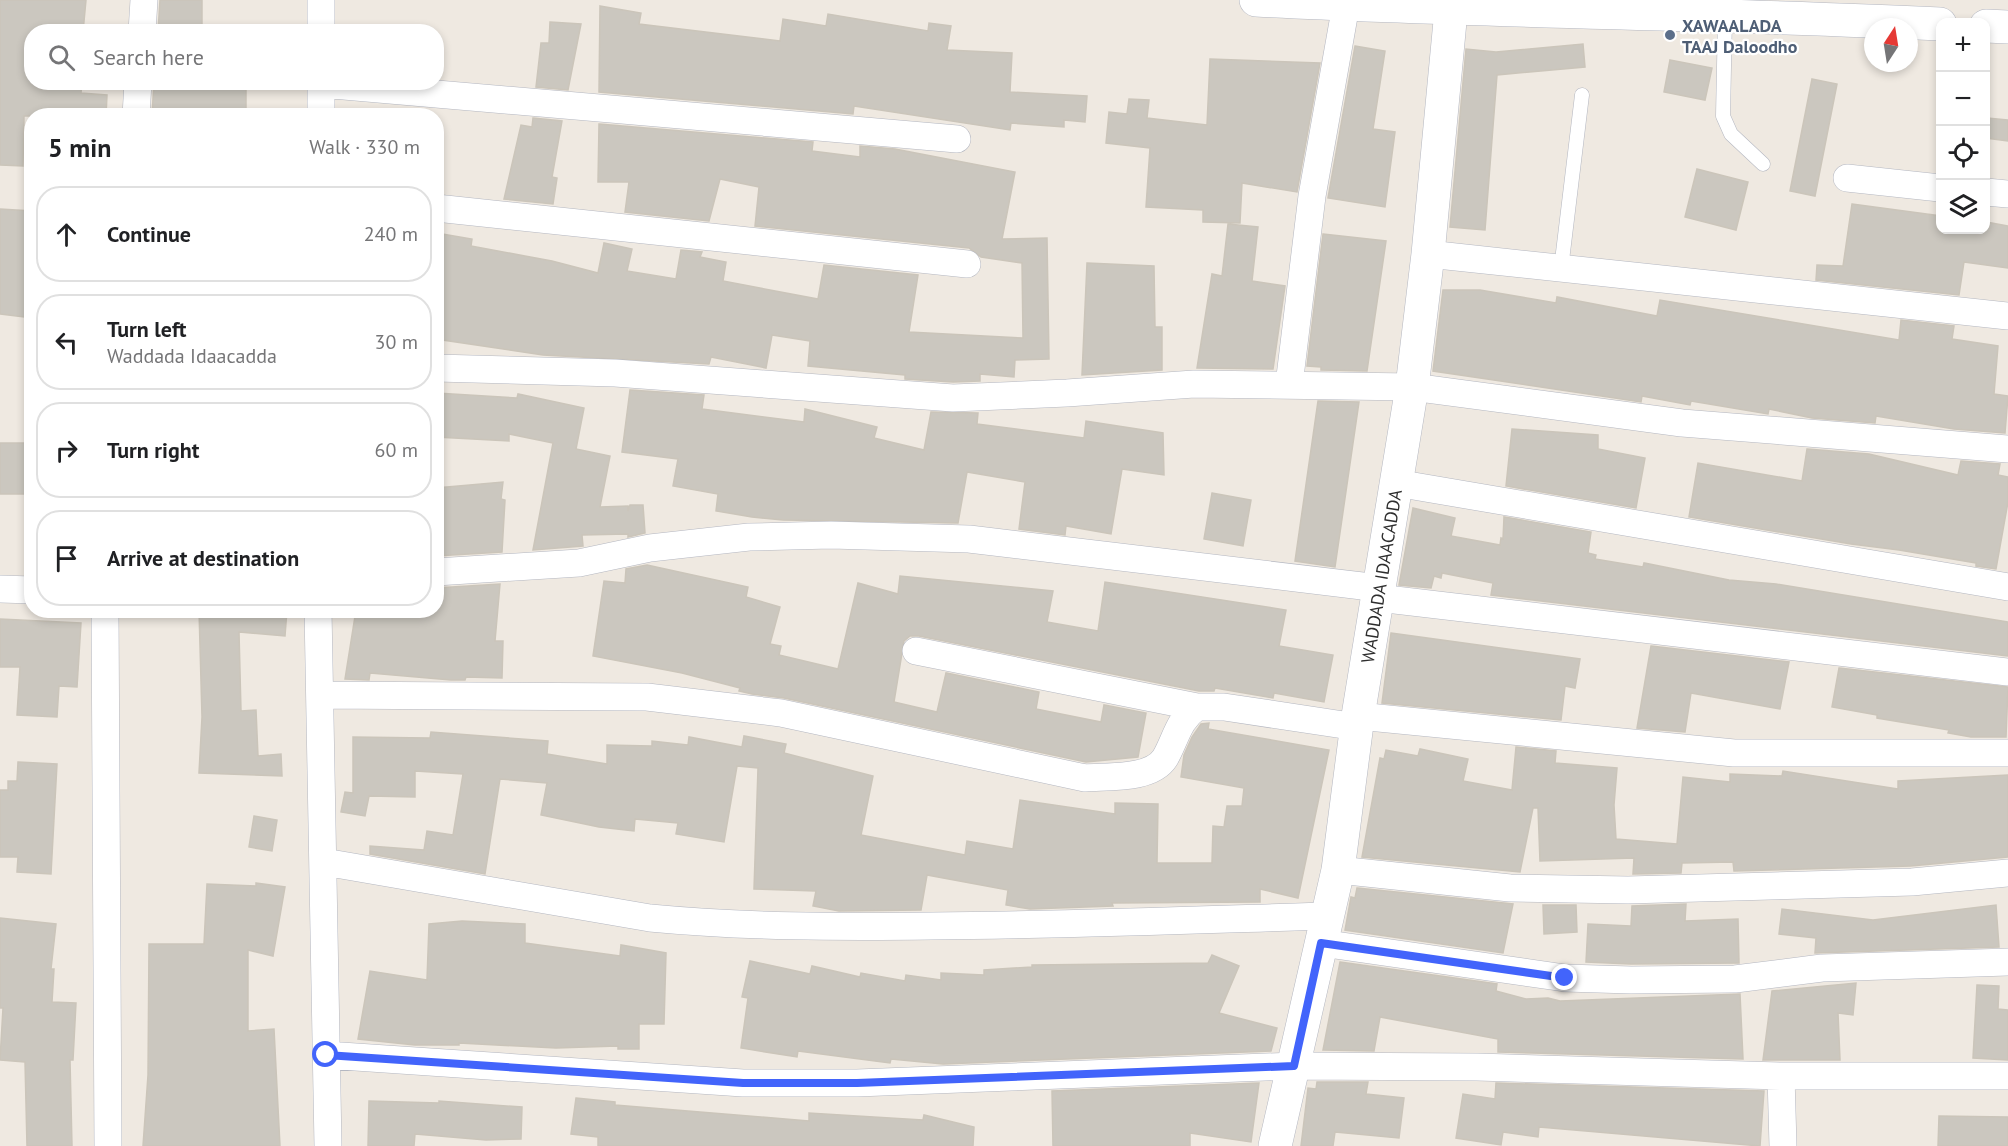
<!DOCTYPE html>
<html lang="en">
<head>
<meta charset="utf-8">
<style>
	:root { --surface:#fff; --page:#f6f6f6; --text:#202124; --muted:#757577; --line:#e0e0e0 }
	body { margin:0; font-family:"PT Sans",sans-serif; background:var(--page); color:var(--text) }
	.controls { position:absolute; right:18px; top:18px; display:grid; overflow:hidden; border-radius:12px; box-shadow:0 3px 9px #0003 }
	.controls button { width:54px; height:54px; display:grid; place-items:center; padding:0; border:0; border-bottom:2px solid var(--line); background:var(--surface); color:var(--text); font:30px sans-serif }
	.compass { position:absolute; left:1864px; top:18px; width:54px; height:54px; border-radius:50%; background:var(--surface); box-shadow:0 3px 9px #0003; rotate:12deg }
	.stop { position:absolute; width:18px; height:18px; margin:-14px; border:4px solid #4264fb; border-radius:50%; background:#fff }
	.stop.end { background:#4264fb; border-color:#fff; box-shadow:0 2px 6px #0008 }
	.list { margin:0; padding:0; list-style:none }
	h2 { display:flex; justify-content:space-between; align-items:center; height:78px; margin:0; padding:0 24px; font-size:26px }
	h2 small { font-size:20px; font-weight:400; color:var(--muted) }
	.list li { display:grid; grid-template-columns:39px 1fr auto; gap:18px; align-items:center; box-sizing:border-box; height:96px; margin:0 12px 12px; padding:0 12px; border:2px solid var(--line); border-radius:24px }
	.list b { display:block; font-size:22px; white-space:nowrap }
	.list p { margin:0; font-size:20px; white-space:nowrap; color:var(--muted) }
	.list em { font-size:20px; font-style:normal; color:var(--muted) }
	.icon { flex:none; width:33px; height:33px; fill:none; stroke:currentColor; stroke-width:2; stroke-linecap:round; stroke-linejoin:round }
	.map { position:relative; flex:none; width:2008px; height:1146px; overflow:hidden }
	.search { position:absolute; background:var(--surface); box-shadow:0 3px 9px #0003; left:24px; top:24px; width:420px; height:66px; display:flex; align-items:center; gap:15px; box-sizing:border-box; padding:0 21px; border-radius:24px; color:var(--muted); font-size:22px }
	.panel { position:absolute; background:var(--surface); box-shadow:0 3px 9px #0003; left:24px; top:108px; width:420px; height:510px; border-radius:24px }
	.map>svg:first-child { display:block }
	.building { fill:#cbc7bf; stroke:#cbc5ba; stroke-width:1.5 }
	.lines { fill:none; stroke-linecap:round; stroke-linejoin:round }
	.lane-casing { stroke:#b4b7c1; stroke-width:15 }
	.street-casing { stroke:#b4b7c1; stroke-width:28 }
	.secondary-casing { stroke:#b4b7c1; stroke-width:34 }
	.lane { stroke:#fff; stroke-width:14 }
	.street { stroke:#fff; stroke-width:27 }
	.secondary { stroke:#fff; stroke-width:33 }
	.route { stroke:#4264fb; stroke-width:8 }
	.service-dot { fill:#5c6f8a; stroke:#fff; stroke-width:2 }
	.labels { text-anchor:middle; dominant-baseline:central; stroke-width:4.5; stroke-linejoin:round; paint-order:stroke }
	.service-label { font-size:18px; font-weight:bold; fill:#4e5e75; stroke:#fff; text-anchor:start }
	.street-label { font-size:18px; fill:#2e2e2e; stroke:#fff }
</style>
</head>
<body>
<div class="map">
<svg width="2008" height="1146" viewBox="0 0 2008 1146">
	<rect width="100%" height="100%" fill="#efe9e1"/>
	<path class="building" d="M0,0H86L83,32H32V82H82L81,93L107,95L106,116H24L23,166L0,165Z
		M160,0H202V25H186V32H158Z
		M600,6L641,13L639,24L780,41L783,19L826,26L828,14L928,31L929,23L951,26L947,50L1012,53L1010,92L1087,96L1085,122L1064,120V127L1011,123L1010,130L854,106L853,114L599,92Z
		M550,22L581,24L568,90L536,87L541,43H549Z
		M1583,44L1585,67L1497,75L1485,230L1450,227L1466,49L1496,52Z
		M1355,46L1385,51L1373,129L1395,132L1385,207L1328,198Z
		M1210,59L1320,63L1297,192L1242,183L1240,223L1203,222V210L1146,207L1150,148L1106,143L1109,112L1127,114L1129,99L1149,100L1147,118L1207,125Z
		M1670,60L1712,68L1705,100L1664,92Z
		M1812,79L1837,84L1815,196L1790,191Z
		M154,82H246V116H152Z
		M533,118L562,121L552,177L557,178L553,204L504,199L521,125L532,127Z
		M1987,118L2008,120V141L1986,138Z
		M599,124L813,142L812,151L860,157V146L895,149L1015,172L1002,239L1047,238L1049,359L1015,360L1014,377L980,374V381L953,382L905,379V375L808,366L810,341L772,335L766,368L711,357L709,364L543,355L436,339V233L472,239L471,246L552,261L598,273L604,243L632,249L627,271L676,279L681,250L702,252L700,257L726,262L723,281L818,299L824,265L918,275L909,332L1023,338L1022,263L981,257L969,248L755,226L759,187L720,179L709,221L625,212L629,182H598Z
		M1697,169L1748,182L1736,230L1685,217Z
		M1852,204L1941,216V230H1986V222L2008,226V268L1964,262L1959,295L1816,280L1817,265L1843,266Z
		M0,209L32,211V318L0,314Z
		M1228,224L1258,227L1252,281L1285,286L1273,369L1197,368L1212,274L1222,276Z
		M1323,234L1386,241L1367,371L1321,370V367L1307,366Z
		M1087,263L1154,266L1155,327H1162V370L1082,375Z
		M1443,290H1480L1556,303L1557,297L1657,316L1660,300L1899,340L1901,320L1954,326L1952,339L1998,346L1994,394L2008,396L2005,433L1954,429L1876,416L1875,423L1812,418L1769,409L1768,414L1691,401L1690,405L1642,396L1641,402L1433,371Z
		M630,390L704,395L702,409L804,422L805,409L877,427L874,438L924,450L931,412L978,413L977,424L1084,438L1086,421L1163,433L1164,475L1122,469L1111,534L1066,526L1065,535L1019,529L1025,482L967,472L958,523L783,520L752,517L716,511L718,494L673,486L678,459L622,452Z
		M436,393L517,398L518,394L584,408L576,449L610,456L600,507L628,506V511L630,505H643L645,533L628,537V534L582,535L583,546L533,550L553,443L509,434V441L436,437Z
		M1318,401L1359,402L1335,567L1295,561Z
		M1512,429L1598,435V449L1645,458L1636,508L1506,486Z
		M0,443H32V494H0Z
		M1807,449L1869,454L1958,475L1961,461L2000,464L1998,475L2008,477V502L1996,569L1976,566V563L1899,550L1851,544L1689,517L1698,463L1802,481Z
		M503,482L501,499L505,500L502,552L436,556V488Z
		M1212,493L1251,500L1243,546L1204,539Z
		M1413,508L1455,518L1451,536L1500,545L1501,538L1503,539L1504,517L1591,532L1588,553L1596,555L1595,559L1643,567L1644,563L1729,580L1776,584L2008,622V656L1491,595L1493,583L1442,573L1441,578L1434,576L1431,588L1399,585Z
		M647,565L748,587L746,597L780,607L770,644L781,646L779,655L838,669L858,583L898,594L900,576L1053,591L1047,622L1098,631L1105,582L1286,610L1279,646L1333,655L1324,702L1274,693L1273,698L1215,688L1214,691H1199L919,636H910L904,641L894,702L937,712L946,673L1039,692L1036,709L1101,722L1104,705L1146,713L1138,757L1086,762L784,698L752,694L739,691L740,688L682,673L593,656L604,581L625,583L626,569Z
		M500,584L495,641H503L502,678L466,677L465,680H451L370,673L369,680L345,679L356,610H436V588Z
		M199,610H287L285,636L239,632L241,711L256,710L258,756L281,754L282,776L199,773L202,717Z
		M0,619L81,623L77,687L59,686L57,717L17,715L20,667H0Z
		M1391,633L1580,659L1575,688L1565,686L1561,720L1382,703Z
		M1651,646L1789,662L1780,709L1691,693L1685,732L1637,728Z
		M1839,668L2008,687L2006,737H1971L1948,733L1949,730L1877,718V715L1832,707Z
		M1209,723L1208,729L1329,750L1298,898L1260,889V902L1112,903L1113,906L1030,909L1006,905L1008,890L927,875L921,910L839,911L813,906L816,891L754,889L758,768L737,766L724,842L676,834L678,823L635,819L634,831L599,827L541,815L547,783L500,779L485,874L370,854V846L424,850L427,831L453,835L463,774L415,771V797L369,796L365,816L341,812L345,792L353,793V737L430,738L431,732L548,741L547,754L607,764V745L652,746V741L688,745L689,737L742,747L744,736L786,744L784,753L873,776L861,835L965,855L967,841L1013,849L1020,800L1115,814V803L1158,804L1157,863H1212L1213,826L1224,827L1227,806H1242L1244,788L1181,777L1184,755L1192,737L1201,724Z
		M1516,747L1556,751L1555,763L1617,768L1614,805L1616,839L1677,844L1683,777L1730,782V774L1782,776L1783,771L1898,789V781L2008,775V857L1911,866L1734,871L1733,862L1682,863L1681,873L1633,874L1634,858L1540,861L1538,808H1533L1520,872L1362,857L1380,758L1384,759L1386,750L1418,756L1420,749L1468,759L1463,781L1512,790Z
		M18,762L57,764L51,874L17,872L18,857H0V790H8V781H17Z
		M254,816L277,820L272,851L249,847Z
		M256,883L285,887L273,956L248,950V1031L274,1029L280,1146H143L148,1075L149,944H204L207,884L256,886Z
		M1357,888L1513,904L1503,953L1345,930L1351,897L1355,898Z
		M1686,904L1685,921L1738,919L1739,963L1631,964L1586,962L1588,924L1631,926L1632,906Z
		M1543,905H1576L1577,932L1544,934Z
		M1996,905L1999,947L1815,953L1816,938L1779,934L1782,909L1873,920Z
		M0,918L56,924L51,969H54L52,1002L76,1003L73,1060H70L72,1146H27L25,1062L0,1060L3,1008H0Z
		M462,921L525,924V943L620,956L621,945L666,953L664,1024H639V1049H618V1046L556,1048L459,1043V1045H415L358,1039L370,971L427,980L429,924Z
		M1212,955L1239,966L1219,1013L1277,1028L1271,1051L943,1064L891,1059L890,1063L798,1051L797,1057L741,1048L748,998L742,997L750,961L810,974L812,966L860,977L861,973L905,981L906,975L941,980V973L984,975V970L1032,967V965L1208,963Z
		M1340,962L1497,984L1496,991L1526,999L1548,998L1560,1001L1740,994L1743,1059L1498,1052V1039L1380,1017L1374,1051L1323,1050Z
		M1856,983L1853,1015L1838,1013L1840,1060H1763L1772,991Z
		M1977,985L1999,986L1998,1009L2008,1010V1060L1973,1058Z
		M1317,1082H1368L1366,1094L1404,1098L1399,1138L1335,1132L1333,1146H1301L1308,1088L1316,1089Z
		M1259,1083L1251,1142L1190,1133V1146H1053L1052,1091Z
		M1496,1083L1764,1091L1760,1146L1539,1127L1538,1137L1503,1132L1501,1145L1456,1138L1463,1094L1495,1099Z
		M576,1098L615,1102V1105L809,1121V1113L923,1120L924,1115L974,1127L973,1146H598V1137L571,1134Z
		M369,1101L439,1103V1101L522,1107L521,1139L486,1140L415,1134L414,1146H368Z
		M1939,1116L2008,1117V1146H1938Z"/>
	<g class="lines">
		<g class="lane-casing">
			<path id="lane" d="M1725,17L1723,116L1731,134L1763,164
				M1561,269L1582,95"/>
		</g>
		<g class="street-casing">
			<path id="street" d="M142,32L144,0
				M321,32V0
				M321,84L957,139
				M136,116L138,82
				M321,116V82
				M1847,178L1940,188
				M1986,192L2008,194
				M436,208L967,264
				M1428,254L2008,316
				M436,368L615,373L953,398L1067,393L1194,384L1412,387L1682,423L2008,449
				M1289,385L1312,196L1346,5
				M1396,483L2008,587
				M436,572L579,563L650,548L749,537L831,535L969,539L1379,588
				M0,589L32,590
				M1378,598L2008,672
				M105,610L108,1146
				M318,610L328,1146
				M916,651L1197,707H1224L1357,727
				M321,695L647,697L781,713L1085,778C1107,776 1151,780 1165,758C1176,739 1178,720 1197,707
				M1358,716L1734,753H2008
				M324,862L650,918C744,927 838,927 932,926C1064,925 1195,920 1327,916
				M1338,870L1510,888L1628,890L1912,882L2008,873
				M1321,943L1565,978L1631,980L1735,979L1822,968L2008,962
				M326,1055L743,1083H857L1294,1066L1477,1067L1781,1076H2008
				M1781,1076L1783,1146"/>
		</g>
		<g class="secondary-casing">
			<g id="secondary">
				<path d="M1256,0C1484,12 1712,13 1940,24"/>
				<path d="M1986,26L2008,27"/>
				<path id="s1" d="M1275,1146L1338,870L1358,716L1412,387L1428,254L1452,0"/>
			</g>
		</g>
		<use href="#lane" class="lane"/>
		<use href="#street" class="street"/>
		<use href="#secondary" class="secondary"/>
	</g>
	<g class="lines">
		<path class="route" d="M326,1055L743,1083H857L1294,1066L1321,943L1565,978"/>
	</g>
	<circle class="service-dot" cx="1670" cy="35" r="6"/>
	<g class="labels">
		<g class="service-label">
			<text x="1682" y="25">XAWAALADA<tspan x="1682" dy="21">TAAJ Daloodho</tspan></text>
		</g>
		<g class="street-label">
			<text stroke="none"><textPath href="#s1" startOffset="580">WADDADA IDAACADDA</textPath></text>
		</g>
	</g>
</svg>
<div class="controls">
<button>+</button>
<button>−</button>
<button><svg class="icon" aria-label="locate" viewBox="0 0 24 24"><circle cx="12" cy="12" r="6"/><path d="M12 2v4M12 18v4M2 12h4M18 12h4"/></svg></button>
<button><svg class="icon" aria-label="layers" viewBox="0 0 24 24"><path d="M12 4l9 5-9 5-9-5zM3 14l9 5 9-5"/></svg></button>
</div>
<svg class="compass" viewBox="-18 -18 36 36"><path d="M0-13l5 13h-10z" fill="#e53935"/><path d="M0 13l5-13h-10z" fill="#757577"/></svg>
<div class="stop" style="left:326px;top:1055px"></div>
<div class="stop end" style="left:1565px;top:978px"></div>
<div class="search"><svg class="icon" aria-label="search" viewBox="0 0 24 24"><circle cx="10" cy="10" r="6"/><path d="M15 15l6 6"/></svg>Search here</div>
<section class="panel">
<h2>5 min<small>Walk · 330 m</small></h2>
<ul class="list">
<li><svg class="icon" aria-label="ahead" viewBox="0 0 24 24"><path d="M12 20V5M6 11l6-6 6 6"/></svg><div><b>Continue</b></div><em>240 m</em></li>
<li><svg class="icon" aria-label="left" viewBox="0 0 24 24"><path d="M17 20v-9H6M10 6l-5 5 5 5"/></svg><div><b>Turn left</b><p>Waddada Idaacadda</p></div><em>30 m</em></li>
<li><svg class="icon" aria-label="right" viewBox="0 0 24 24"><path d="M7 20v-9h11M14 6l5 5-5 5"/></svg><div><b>Turn right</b></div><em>60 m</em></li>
<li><svg class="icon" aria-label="arrive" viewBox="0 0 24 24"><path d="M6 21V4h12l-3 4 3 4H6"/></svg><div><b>Arrive at destination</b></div></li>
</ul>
</section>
</div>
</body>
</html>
